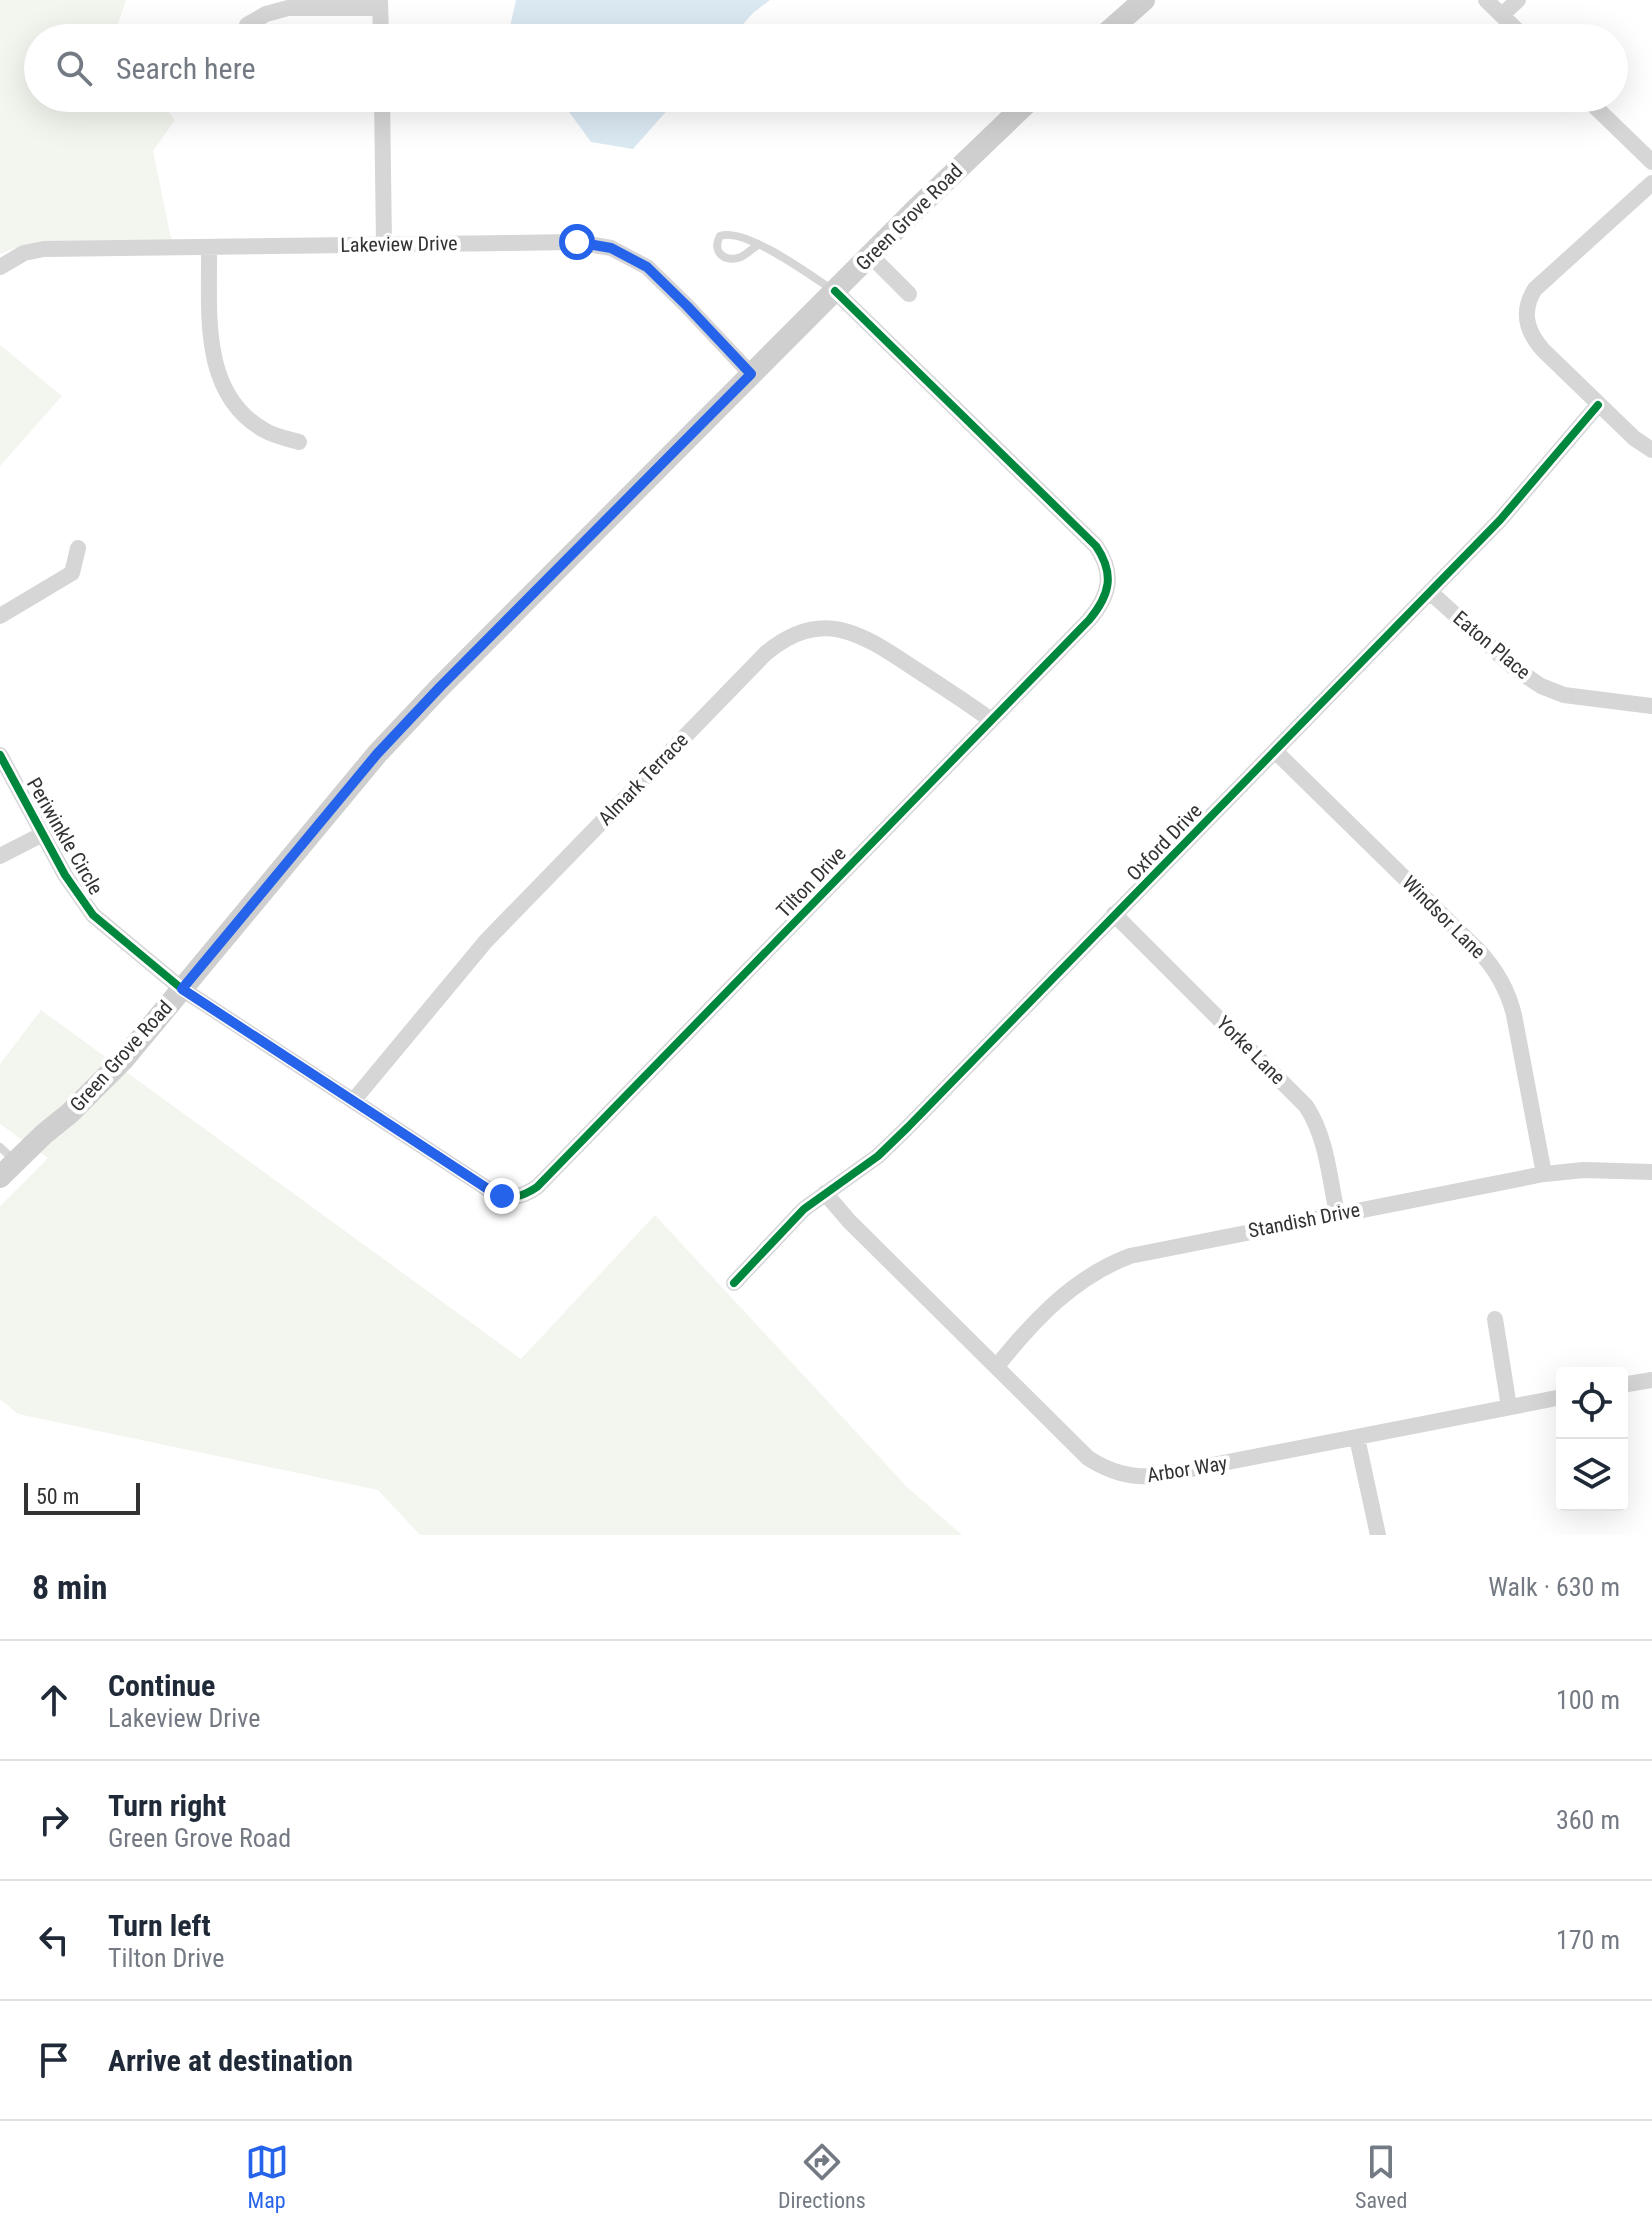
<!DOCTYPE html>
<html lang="en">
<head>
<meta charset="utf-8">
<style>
	:root { --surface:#fff; --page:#f6f6f7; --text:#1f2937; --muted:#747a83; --line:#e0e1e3; --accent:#2563eb }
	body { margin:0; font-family:"Roboto Condensed",sans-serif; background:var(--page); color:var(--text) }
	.controls { position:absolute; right:24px; bottom:24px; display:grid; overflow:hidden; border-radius:8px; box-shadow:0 8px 32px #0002 }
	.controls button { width:72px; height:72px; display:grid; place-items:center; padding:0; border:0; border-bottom:2px solid var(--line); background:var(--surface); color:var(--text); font:40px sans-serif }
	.scale { position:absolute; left:24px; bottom:20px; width:116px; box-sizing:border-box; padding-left:8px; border:4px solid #323232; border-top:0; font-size:22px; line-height:28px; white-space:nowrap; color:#323232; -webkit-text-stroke:6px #fff; paint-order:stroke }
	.stop { position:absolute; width:24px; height:24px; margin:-18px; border:6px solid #2563eb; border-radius:50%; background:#fff }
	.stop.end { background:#2563eb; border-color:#fff; box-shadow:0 2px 8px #0008 }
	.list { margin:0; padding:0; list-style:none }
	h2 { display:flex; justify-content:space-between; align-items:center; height:104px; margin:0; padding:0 32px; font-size:34px }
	h2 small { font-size:26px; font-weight:400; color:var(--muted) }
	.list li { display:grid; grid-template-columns:52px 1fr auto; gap:24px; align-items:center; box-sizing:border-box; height:120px; padding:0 32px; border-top:2px solid var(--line) }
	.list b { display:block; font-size:30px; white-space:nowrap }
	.list p { margin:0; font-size:26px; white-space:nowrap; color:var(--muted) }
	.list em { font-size:26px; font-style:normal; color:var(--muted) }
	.icon { flex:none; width:44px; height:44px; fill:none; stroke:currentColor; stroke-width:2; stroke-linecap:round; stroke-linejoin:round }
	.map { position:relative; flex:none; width:1652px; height:1535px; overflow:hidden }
	.search { position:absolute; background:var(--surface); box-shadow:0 8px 32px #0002; left:24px; right:24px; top:24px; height:88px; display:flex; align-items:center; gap:20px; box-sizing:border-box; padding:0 28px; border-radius:44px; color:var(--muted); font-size:30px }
	.sheet { height:584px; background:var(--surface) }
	nav { display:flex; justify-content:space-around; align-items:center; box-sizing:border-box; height:112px; border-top:2px solid var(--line); background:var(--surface); font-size:22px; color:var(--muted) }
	nav a { display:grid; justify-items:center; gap:4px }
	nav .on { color:var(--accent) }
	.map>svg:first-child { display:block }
	.green { fill:#f2f6ee }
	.water { fill:#dbe9f3 }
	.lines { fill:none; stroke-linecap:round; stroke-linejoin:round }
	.lane { stroke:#d6d6d6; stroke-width:8 }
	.street { stroke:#d6d6d6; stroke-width:16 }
	.secondary { stroke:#cfcfcf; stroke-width:22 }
	.cycleway-casing { stroke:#fff; stroke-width:13 }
	.cycleway { stroke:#00873e; stroke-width:8 }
	.route { stroke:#2563eb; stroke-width:10 }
	.labels { text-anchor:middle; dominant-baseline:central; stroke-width:8; stroke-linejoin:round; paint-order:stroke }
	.street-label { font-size:20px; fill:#323232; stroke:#fff }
</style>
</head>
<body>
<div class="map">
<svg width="1652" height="1535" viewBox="0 0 1652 1535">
	<rect width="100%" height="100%" fill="#fff"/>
	<path class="green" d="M0,0H126L113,38H38V98H157L175,120L153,151L172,243L15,248L0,254Z
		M0,345L62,396L0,466Z
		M41,1010L521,1359L655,1215L907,1487L962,1535H420L378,1490L18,1414L0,1399V1206L48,1158L0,1124V1064Z"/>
	<path class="water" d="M516,0H770L753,13L731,38H515L509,31Z
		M559,98H678L633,149L591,142Z"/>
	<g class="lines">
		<path class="lane" d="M758,245C753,248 747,254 741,257C725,263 711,252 720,236C745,227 812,276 834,291
			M0,1147L14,1160"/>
		<path class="street" d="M380,0L381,38
			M1486,0L1525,38
			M1502,15L1518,0
			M247,25L266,14L288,8H379
			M382,98L384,244
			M1586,98L1652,162
			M1652,183L1535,289C1521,311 1526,331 1543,350L1634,438L1652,450
			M209,247C210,310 199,393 264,430C274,436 288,439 299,442
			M870,255L909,294
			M0,267L24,253L44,249L577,242L611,248L647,267L687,306L751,374
			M1430,592L1513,667L1541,686L1564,695L1652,706
			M0,616L72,573L78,548
			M1275,751L1478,950C1496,969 1508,990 1514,1015L1544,1174
			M0,755L65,875L93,915L182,989L494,1193C511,1200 522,1197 537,1187L1089,620C1110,595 1115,574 1096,546L835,291
			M0,856L43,834
			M1114,914L1306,1106C1327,1138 1329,1176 1337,1213
			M353,1101L486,941L766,653C823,606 862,634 915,669C940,685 966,702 991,720
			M825,1193L849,1221L1088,1458C1110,1472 1130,1478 1156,1476L1562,1397
			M734,1283L804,1209L878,1156L908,1127L1500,520L1598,405
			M1495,1319L1509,1407
			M997,1366C1034,1320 1074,1277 1130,1256L1544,1174L1584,1170L1652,1172
			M1622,1385L1652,1380
			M1357,1438L1378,1535"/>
		<path class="secondary" d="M1101,38L1144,0
			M0,1177L44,1134L70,1113L123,1060L377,754L440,687L912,213L1032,98"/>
		<g class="cycleway-casing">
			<path id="cycleway" d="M0,755L65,875L93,915L182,989L494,1193C511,1200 522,1197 537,1187L1089,620C1110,595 1115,574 1096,546L835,291
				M734,1283L804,1209L878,1156L908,1127L1500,520L1598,405"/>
		</g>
		<use href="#cycleway" class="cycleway"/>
	</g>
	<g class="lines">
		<path class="route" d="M502,1196L494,1193L182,989L377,754L440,687L751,374L687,306L647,267L611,248L577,242"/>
	</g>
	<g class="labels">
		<g class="street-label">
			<text transform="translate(909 217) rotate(-45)">Green Grove Road</text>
			<text transform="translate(399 244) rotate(-1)">Lakeview Drive</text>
			<text transform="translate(1492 645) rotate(40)">Eaton Place</text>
			<text transform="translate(643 779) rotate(-46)">Almark Terrace</text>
			<text transform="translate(65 836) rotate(60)">Periwinkle Circle</text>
			<text transform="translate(1164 842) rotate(-46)">Oxford Drive</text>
			<text transform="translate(811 882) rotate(-46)">Tilton Drive</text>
			<text transform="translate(1444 917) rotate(45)">Windsor Lane</text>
			<text transform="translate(1251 1050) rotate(45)">Yorke Lane</text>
			<text transform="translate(121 1056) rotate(-48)">Green Grove Road</text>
			<text transform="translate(1304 1220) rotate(-11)">Standish Drive</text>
			<text transform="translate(1187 1469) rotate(-9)">Arbor Way</text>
		</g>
	</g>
</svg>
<div class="controls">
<button><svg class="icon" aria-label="locate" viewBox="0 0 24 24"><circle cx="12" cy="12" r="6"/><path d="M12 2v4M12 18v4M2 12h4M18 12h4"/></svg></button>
<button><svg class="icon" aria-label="layers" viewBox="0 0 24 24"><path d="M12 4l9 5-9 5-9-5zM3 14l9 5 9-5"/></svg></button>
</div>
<div class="scale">50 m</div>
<div class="stop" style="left:577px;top:242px"></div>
<div class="stop end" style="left:502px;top:1196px"></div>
<div class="search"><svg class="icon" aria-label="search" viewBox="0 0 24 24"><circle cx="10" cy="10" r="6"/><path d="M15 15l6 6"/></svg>Search here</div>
</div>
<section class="sheet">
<h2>8 min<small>Walk · 630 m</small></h2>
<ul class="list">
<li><svg class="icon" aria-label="ahead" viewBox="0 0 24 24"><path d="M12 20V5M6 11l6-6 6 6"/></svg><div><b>Continue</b><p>Lakeview Drive</p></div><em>100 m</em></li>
<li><svg class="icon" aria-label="right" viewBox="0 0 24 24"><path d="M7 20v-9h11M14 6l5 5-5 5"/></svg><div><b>Turn right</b><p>Green Grove Road</p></div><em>360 m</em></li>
<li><svg class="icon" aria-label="left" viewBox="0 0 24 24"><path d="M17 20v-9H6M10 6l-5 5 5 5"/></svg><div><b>Turn left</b><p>Tilton Drive</p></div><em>170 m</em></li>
<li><svg class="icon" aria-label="arrive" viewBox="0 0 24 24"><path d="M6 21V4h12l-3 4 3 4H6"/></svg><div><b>Arrive at destination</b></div></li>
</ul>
</section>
<nav>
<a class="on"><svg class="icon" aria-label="map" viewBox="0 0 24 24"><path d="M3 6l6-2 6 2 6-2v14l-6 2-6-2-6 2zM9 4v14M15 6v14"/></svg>Map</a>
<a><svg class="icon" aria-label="directions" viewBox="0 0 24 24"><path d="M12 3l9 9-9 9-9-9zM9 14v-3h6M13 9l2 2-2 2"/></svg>Directions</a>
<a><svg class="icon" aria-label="saved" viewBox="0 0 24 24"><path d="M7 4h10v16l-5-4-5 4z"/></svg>Saved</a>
</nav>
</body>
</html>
